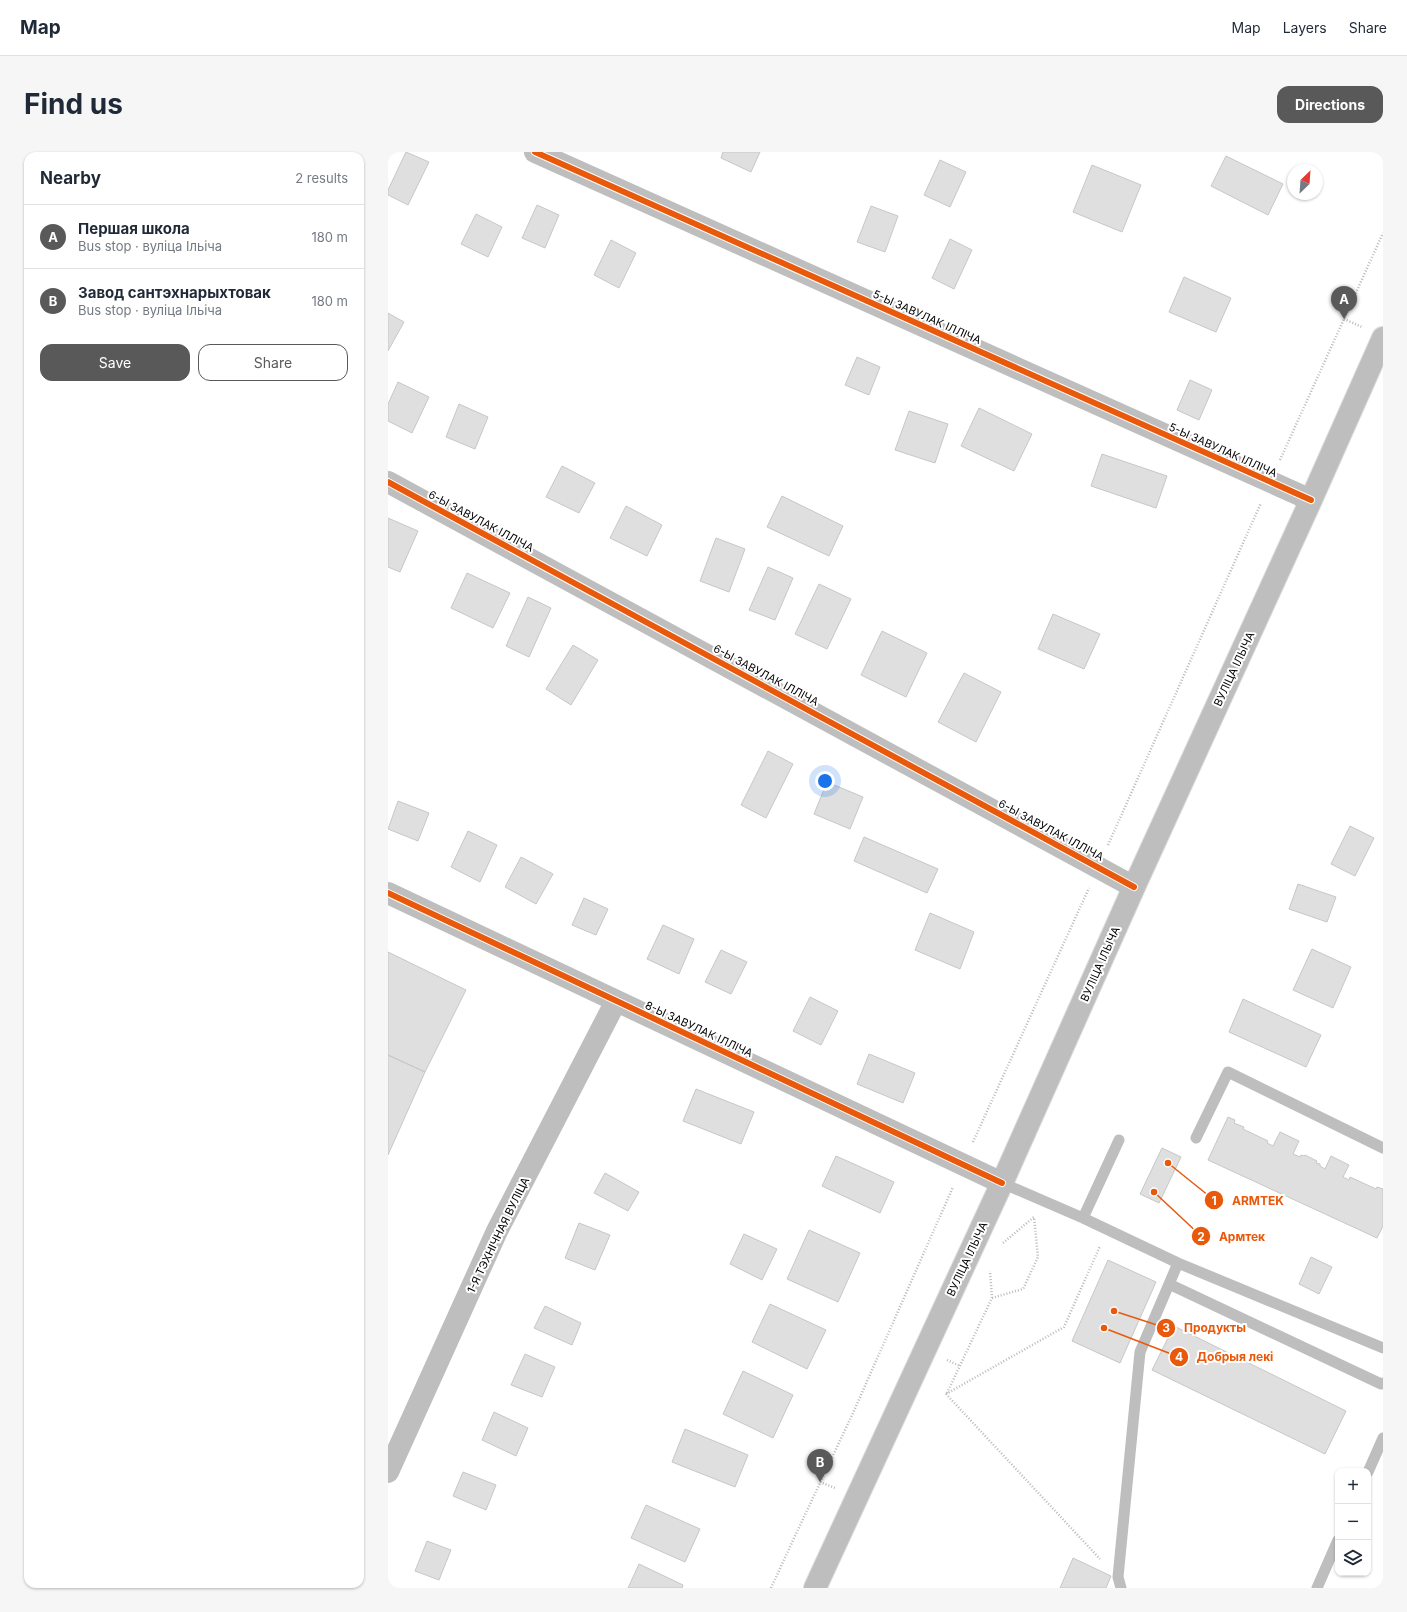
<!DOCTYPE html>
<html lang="en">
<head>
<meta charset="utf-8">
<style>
	:root { --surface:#fff; --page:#f6f6f7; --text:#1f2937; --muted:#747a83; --line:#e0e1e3; --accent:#595959 }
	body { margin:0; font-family:Inter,sans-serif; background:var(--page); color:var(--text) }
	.controls { position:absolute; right:12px; bottom:12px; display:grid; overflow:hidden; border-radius:8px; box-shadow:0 1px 3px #0004 }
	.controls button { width:36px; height:36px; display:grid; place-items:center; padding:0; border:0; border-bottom:1px solid var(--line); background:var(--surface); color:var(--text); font:20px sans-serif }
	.compass { position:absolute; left:899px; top:12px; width:36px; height:36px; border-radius:50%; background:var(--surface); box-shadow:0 1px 3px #0004; rotate:25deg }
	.you { position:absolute; left:437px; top:629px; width:14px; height:14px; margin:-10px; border:3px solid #fff; border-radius:50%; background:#1a73e8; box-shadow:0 0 0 6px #1a73e833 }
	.badge { display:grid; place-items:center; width:26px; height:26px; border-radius:50%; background:var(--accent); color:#fff; font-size:13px; font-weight:700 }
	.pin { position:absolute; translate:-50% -33px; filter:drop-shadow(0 1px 2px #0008) }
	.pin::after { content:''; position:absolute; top:21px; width:14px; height:12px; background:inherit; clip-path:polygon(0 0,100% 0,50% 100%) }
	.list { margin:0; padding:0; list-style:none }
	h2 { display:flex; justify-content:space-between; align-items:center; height:52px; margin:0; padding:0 16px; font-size:17px }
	h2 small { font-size:13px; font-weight:400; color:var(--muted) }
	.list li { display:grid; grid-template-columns:26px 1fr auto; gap:12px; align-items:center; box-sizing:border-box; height:64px; padding:0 16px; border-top:1px solid var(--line) }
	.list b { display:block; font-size:15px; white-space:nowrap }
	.list p { margin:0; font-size:13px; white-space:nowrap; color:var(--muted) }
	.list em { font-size:13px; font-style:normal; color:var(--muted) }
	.actions { display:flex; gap:8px; padding:12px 16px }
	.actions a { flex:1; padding:9px 0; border:1px solid var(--accent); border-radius:12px; text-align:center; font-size:14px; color:var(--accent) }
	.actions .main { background:var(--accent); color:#fff }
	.icon { flex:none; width:22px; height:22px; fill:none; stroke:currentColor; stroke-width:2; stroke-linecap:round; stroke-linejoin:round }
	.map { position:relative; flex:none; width:995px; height:1436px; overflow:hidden; border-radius:12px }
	header { display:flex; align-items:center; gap:24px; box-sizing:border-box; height:56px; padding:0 20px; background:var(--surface); border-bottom:1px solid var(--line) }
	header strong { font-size:19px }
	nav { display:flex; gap:22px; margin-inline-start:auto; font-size:14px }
	.intro { display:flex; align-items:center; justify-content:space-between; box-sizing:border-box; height:96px; padding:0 24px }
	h1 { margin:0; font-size:28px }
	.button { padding:10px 18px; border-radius:12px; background:var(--accent); color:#fff; font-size:14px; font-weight:700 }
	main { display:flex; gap:24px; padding:0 24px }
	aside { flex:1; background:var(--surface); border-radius:12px; box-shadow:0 1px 3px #0004 }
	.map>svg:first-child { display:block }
	.building { fill:#dfdfdf; stroke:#c7c7c7 }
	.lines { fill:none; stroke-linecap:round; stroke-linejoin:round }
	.primary-casing { stroke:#dbdbdb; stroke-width:24 }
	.path { stroke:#b9b9b9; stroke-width:2.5; stroke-dasharray:1 2; stroke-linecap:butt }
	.service { stroke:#bebebe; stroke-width:11 }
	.minor { stroke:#bebebe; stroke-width:22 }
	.primary { stroke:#bebebe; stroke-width:22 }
	.cycleway-casing { stroke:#fff; stroke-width:8 }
	.cycleway { stroke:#e8590c; stroke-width:6 }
	.labels { text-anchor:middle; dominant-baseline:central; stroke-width:4; stroke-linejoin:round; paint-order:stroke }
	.street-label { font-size:11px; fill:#000; stroke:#fff }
	.leader { fill:none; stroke:#e8590c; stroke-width:1.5 }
	.callout-dot { fill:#e8590c; stroke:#fff; stroke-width:1.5 }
	.mark-label { font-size:12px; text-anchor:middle; font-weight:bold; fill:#fff }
	.callout-label { font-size:12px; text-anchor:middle; font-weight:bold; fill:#e8590c; stroke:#fff; stroke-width:4; stroke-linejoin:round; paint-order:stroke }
</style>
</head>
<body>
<header>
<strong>Map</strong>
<nav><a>Map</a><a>Layers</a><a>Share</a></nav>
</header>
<div class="intro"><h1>Find us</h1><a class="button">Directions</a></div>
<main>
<aside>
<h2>Nearby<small>2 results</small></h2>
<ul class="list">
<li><span class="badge">A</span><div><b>Першая школа</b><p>Bus stop · вуліца Ільіча</p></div><em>180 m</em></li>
<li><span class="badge">B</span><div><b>Завод сантэхнарыхтовак</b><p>Bus stop · вуліца Ільіча</p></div><em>180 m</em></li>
</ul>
<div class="actions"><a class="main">Save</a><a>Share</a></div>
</aside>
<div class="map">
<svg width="995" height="1436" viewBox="0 0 995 1436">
	<rect width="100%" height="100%" fill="#fff"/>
	<path class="building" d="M18,0L41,10L20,53L0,43V38Z
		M335,0H372L363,20L333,6Z
		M838,4L895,32L880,63L823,34Z
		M552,8L578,20L562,55L536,43Z
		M704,13L753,33L734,80L685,60Z
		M149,53L171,63L157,96L134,86Z
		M483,54L510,64L497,100L469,90Z
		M88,62L114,75L100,105L73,92Z
		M562,87L584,98L566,137L544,126Z
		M223,88L248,101L231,136L206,123Z
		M796,125L843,146L828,180L781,160Z
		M0,161L16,170L0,199Z
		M469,205L492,215L481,243L457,233Z
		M802,228L824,238L811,268L789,258Z
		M10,230L41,245L24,281L0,269V252Z
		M71,252L100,265L87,297L58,285Z
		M591,256L644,282L626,319L573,294Z
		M521,259L560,272L547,311L507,298Z
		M714,302L779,324L768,356L703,334Z
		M174,314L207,331L191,361L158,345Z
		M394,344L455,374L441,404L379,375Z
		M238,354L274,373L259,404L222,386Z
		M0,366L30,379L12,420L0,415Z
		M328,386L357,397L341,440L312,429Z
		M380,415L405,426L387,468L361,458Z
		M79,421L122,441L105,476L63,456Z
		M431,432L463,447L439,497L407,482Z
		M140,445L163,456L141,505L118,494Z
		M665,462L712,482L696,517L650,497Z
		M494,479L539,501L518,545L473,523Z
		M185,493L210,508L183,553L158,537Z
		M576,521L613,540L588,590L550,570Z
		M380,599L405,612L378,666L353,653Z
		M439,630L475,645L462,677L426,662Z
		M10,649L41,661L30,689L0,677Z
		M962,674L986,686L967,724L943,712Z
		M80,679L109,693L92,730L63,715Z
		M476,685L550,717L539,741L466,709Z
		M133,705L165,722L148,752L117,735Z
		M910,732L948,745L939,770L901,757Z
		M196,746L220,757L208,783L184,773Z
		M542,761L586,780L572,817L527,798Z
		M275,773L306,787L291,822L259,807Z
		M924,797L963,815L945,856L905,838Z
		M333,798L359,810L343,842L317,830Z
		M0,800L78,838L37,920L0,903Z
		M422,845L450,859L433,893L405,879Z
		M855,847L933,883L918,915L841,880Z
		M481,902L527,921L515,951L469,932Z
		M0,903L37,920L0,1003Z
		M308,937L366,960L353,992L295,969Z
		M840,965L847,968L846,971L856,975L855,977L880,989L879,991L885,994L892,980L911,989L905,1002L912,1005L913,1003L916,1004L917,1003L929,1009L928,1011L932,1012V1014L937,1017L943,1004L961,1013L955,1025L961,1028L962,1025L988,1037L989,1035L995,1037V1074L989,1086L820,1008Z
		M774,996L793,1005L771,1051L752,1042Z
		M448,1004L506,1030L492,1061L434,1034Z
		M217,1021L251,1040L240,1059L206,1041Z
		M191,1071L222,1083L207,1118L177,1106Z
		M421,1078L472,1101L450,1150L399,1127Z
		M356,1082L389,1097L374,1128L342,1112Z
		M923,1105L944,1115L931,1142L911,1132Z
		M720,1108L768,1130L732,1211L684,1189Z
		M382,1152L438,1178L419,1217L364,1190Z
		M157,1154L193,1171L184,1193L146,1176Z
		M786,1174L958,1259L937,1302L764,1218Z
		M137,1202L167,1215L154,1245L123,1233Z
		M355,1219L405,1243L385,1286L335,1262Z
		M106,1260L140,1276L128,1304L94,1288Z
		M297,1277L360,1303L347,1335L284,1310Z
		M75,1320L108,1333L98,1358L65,1344Z
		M258,1353L312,1377L297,1410L243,1386Z
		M39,1389L63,1398L51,1428L27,1419Z
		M685,1406L723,1424L718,1436H672Z
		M251,1412L295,1433L294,1436H240Z"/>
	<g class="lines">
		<g class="primary-casing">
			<path id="primary" d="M427,1436L614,1031L746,735L923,348L995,186"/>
		</g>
		<path class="path" d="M956,167L974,175
			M892,308L995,81
			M720,693L873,351
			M585,990L701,736
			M615,1091L646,1065
			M604,1146L635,1137L650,1105L646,1065
			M559,1208L572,1214
			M559,1241L604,1146L602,1119
			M558,1242L712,1407
			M558,1242L676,1175L712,1094
			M432,1330L447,1336
			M383,1436L407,1384L465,1261L565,1035"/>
		<path class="service" d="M808,986L840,920L995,996
			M614,1031L695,1066L790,1111L995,1196
			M695,1066L731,988
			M781,1132L993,1232L995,1231
			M980,1320L995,1286
			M733,1436L730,1425L752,1200L790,1111
			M929,1436L950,1388"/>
		<path class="minor" d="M147,0L923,348
			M0,330L746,735
			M0,741L614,1031
			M0,1320L109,1079L228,849"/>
		<use href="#primary" class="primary"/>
		<g class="cycleway-casing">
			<path id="cycleway" d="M147,0L923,348
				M0,330L746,735
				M0,741L614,1031"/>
		</g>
		<use href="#cycleway" class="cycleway"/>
	</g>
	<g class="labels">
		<g class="street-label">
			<text transform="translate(539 165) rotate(24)">5-Ы ЗАВУЛАК ІЛЛІЧА</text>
			<text transform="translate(835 298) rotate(24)">5-Ы ЗАВУЛАК ІЛЛІЧА</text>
			<text transform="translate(93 369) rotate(28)">6-Ы ЗАВУЛАК ІЛЛІЧА</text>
			<text transform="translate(846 517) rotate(-65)">ВУЛІЦА ІЛЬІЧА</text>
			<text transform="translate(378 523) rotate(28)">6-Ы ЗАВУЛАК ІЛЛІЧА</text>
			<text transform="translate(663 678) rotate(28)">6-Ы ЗАВУЛАК ІЛЛІЧА</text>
			<text transform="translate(712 812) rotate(-66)">ВУЛІЦА ІЛЬІЧА</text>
			<text transform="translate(311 877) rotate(25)">8-Ы ЗАВУЛАК ІЛЛІЧА</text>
			<text transform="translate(110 1083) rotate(-64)">1-Я ТЭХНІЧНАЯ ВУЛІЦА</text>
			<text transform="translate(579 1107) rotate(-65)">ВУЛІЦА ІЛЬІЧА</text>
		</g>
	</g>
	<path class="leader" d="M780 1011L826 1048M766 1040L813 1084M726 1159L778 1176M716 1176L791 1205"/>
	<g class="callout-dot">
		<circle cx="780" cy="1011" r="4"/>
		<circle cx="766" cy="1040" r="4"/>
		<circle cx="726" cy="1159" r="4"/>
		<circle cx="716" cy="1176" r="4"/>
		<circle cx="826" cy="1048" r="10"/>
		<circle cx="813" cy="1084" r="10"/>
		<circle cx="778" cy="1176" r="10"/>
		<circle cx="791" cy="1205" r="10"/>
	</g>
	<g class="mark-label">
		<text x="826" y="1053">1</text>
		<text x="813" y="1089">2</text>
		<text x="778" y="1180">3</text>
		<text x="791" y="1209">4</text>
	</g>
	<g class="callout-label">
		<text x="870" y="1053">ARMTEK</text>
		<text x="854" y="1089">Армтек</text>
		<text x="827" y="1180">Продукты</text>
		<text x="847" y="1209">Добрыя лекі</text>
	</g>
</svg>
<div class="controls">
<button>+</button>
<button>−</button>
<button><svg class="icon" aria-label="layers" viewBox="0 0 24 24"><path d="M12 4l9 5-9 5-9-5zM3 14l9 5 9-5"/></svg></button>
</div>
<svg class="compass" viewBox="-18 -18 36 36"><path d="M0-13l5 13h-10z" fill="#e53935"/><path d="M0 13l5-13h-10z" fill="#747a83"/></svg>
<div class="you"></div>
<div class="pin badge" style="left:956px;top:167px">A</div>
<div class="pin badge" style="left:432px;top:1330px">B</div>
</div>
</main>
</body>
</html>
